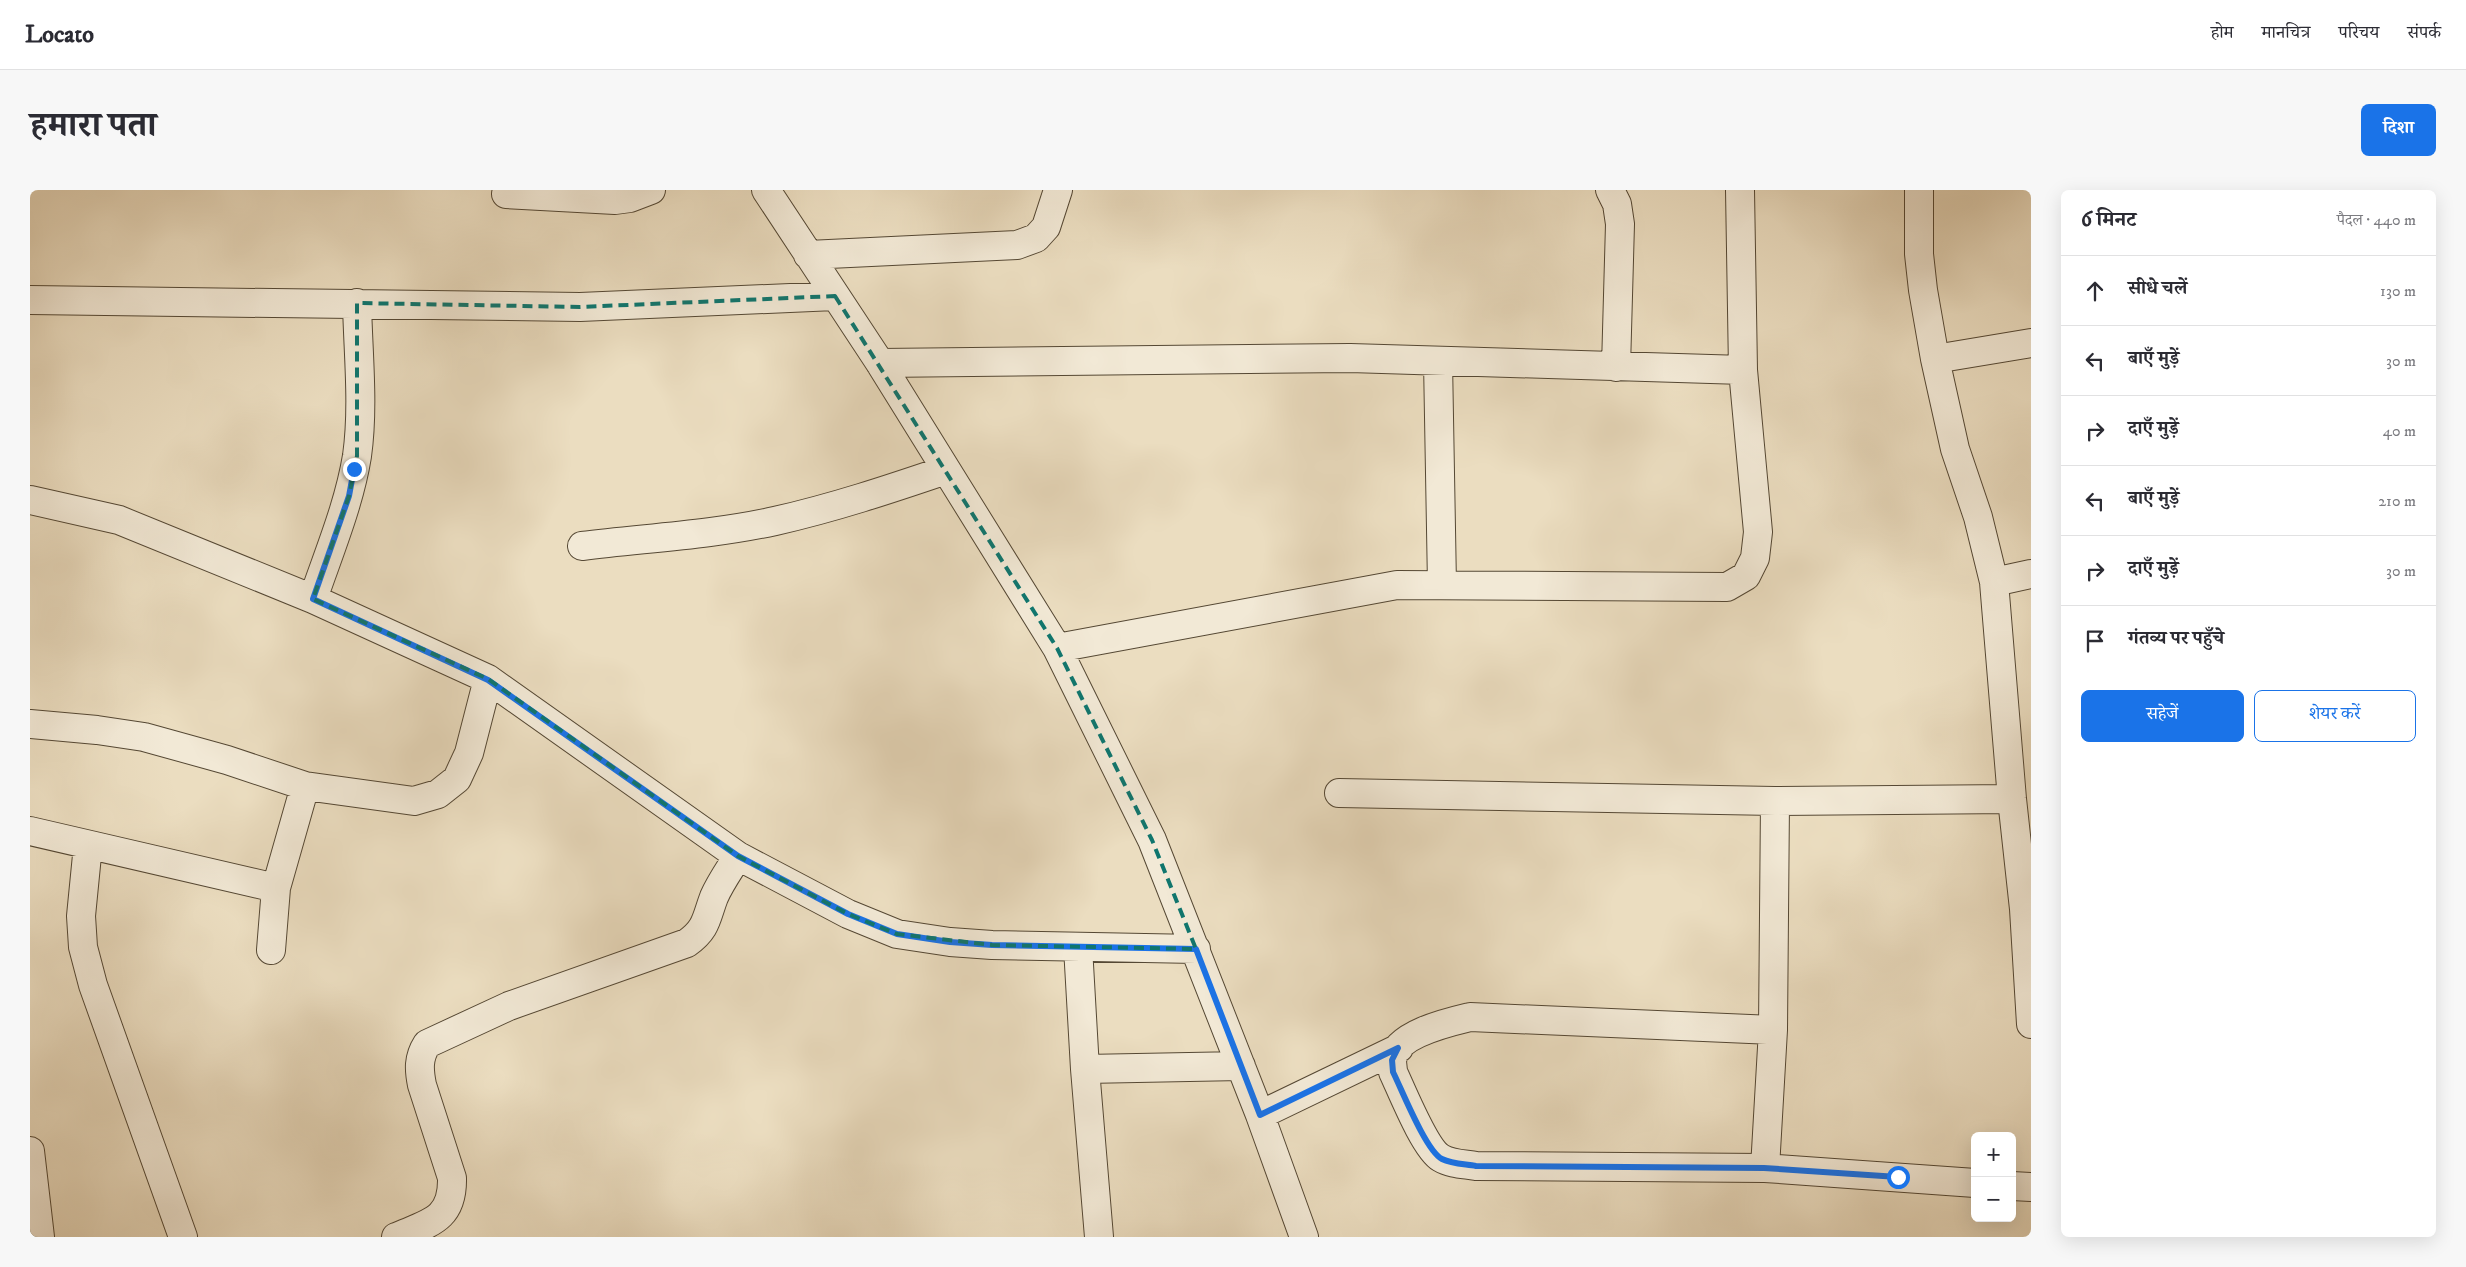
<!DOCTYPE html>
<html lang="hi">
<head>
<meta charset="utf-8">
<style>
	:root { --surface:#fff; --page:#f7f7f7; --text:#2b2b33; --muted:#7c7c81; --line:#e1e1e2; --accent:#1a73e8 }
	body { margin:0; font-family:"IM FELL DW Pica","Noto Serif Devanagari",serif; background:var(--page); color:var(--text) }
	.controls { position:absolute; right:15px; bottom:15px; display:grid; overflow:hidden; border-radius:8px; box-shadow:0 5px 20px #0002 }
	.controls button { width:45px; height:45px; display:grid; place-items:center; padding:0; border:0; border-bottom:1px solid var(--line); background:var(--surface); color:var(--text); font:25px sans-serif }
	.stop { position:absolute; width:15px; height:15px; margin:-11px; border:4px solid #1a73e8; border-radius:50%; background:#fff }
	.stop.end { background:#1a73e8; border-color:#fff; box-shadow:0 1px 5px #0008 }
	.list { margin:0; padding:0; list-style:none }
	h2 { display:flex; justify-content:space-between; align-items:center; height:65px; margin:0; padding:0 20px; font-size:21px }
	h2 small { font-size:16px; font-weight:400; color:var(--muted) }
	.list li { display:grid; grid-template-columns:32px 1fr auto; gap:15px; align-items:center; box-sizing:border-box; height:70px; padding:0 20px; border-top:1px solid var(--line) }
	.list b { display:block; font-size:19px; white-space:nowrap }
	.list em { font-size:16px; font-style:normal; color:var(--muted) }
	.actions { display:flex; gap:10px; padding:15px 20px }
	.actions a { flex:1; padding:11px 0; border:1px solid var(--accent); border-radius:8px; text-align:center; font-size:18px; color:var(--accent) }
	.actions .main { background:var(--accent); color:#fff }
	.icon { flex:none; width:28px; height:28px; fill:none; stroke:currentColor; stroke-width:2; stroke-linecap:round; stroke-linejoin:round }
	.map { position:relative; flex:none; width:2001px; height:1047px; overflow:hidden; border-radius:8px }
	header { display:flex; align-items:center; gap:30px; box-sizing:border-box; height:70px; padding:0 25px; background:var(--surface); border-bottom:1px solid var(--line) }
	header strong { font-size:24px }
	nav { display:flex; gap:28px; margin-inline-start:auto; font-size:18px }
	.intro { display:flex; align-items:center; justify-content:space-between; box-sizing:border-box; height:120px; padding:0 30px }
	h1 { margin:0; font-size:35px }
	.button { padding:12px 22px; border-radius:8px; background:var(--accent); color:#fff; font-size:18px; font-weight:700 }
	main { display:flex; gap:30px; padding:0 30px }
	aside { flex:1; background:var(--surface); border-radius:8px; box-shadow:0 5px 20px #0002 }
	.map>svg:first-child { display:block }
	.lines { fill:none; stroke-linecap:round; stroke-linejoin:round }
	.minor-casing { stroke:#554834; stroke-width:30 }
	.minor { stroke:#f2e9d6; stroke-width:28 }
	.route { stroke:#1a73e8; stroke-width:6 }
	.marked { fill:none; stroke:#0f766e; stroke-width:4; stroke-dasharray:10 6; stroke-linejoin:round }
</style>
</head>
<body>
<header>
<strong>Locato</strong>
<nav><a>होम</a><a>मानचित्र</a><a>परिचय</a><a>संपर्क</a></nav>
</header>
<div class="intro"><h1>हमारा पता</h1><a class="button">दिशा</a></div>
<main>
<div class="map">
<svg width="2001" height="1047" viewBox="0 0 2001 1047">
	<rect width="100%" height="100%" fill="#ebddc0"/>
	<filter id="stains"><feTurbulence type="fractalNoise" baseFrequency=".004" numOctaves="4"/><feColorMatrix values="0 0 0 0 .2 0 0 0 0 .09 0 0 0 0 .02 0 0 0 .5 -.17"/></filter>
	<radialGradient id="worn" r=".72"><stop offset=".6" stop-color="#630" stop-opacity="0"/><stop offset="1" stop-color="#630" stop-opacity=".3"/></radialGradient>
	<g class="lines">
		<g class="minor-casing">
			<path id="minor" d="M736,0L850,173L1027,458L1122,650L1230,925L1274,1047
				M1580,0L1587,14L1590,34L1586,177
				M1889,0V64L1893,100L1905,169L1925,259L1948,327L1964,392L1982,609L1994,719L2001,834
				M476,4L585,10L600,8L621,0
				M778,65L987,55L1006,48L1016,37L1028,0
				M0,110L550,117L805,106
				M1905,169L2001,153
				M1408,171L1412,395
				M850,173L1320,168L1713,180
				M0,310L89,330L283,409L458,489L708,666L818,724L867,744L920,752L962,755L1166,759
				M552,356C616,348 682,345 745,331C803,318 860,299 916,280
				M1964,392L2001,384
				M283,409C299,362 319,315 327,266C334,216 328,163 327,113
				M1027,458L1367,395L1697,397L1716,386L1725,368L1728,342L1713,180L1710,0
				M0,534L67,540L114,547L197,570L275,596L384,611L408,604L427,589L439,563L458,489
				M1309,603L1745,611L1982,609
				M0,641L246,698
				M58,655L51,726L53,757L63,795L153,1047
				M1048,757L1055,879L1069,1047
				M241,760L246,698L275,596
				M1743,840L1440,827C1419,832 1366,844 1362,870C1362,874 1363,879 1363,882C1372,901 1395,959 1411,968C1421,974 1435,974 1446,976L1735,978L1945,993
				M1055,879L1211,876
				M1230,925L1369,858
				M0,961L10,1047
				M1735,978L1743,840L1745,611
				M1982,996L2001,997
				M366,1047C399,1033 423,1030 422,988L392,895C389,880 388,868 397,854L479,816L657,753C677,739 676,728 684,707C690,693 700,679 708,666"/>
		</g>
		<use href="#minor" class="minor"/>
	</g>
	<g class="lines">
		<path class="route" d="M324,279L319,306L283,409L458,490L708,666L818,724L867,744L920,752L962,755L1166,759L1230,925L1368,858L1362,870L1363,882C1372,900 1396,961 1412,969C1422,974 1435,974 1446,976L1734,978L1868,987"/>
	</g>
	<path class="marked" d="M805,106L1027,458L1122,650L1166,759L962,755L867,744L818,724L708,666L458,489L283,409L319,306L327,266V113L550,117Z"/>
	<rect width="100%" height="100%" filter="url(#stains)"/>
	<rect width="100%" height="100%" fill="url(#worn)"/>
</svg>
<div class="controls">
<button>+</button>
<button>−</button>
</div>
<div class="stop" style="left:1868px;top:987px"></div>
<div class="stop end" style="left:324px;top:279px"></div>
</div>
<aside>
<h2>6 मिनट<small>पैदल · 440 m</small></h2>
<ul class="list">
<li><svg class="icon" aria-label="ahead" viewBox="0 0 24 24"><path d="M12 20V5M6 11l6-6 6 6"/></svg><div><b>सीधे चलें</b></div><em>130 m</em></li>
<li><svg class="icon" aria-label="left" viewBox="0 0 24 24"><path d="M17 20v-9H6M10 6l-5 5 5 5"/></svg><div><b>बाएँ मुड़ें</b></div><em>30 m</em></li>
<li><svg class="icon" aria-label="right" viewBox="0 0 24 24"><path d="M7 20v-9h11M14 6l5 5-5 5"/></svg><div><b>दाएँ मुड़ें</b></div><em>40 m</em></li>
<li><svg class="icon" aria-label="left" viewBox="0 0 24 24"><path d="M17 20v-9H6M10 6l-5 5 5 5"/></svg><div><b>बाएँ मुड़ें</b></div><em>210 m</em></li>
<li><svg class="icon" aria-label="right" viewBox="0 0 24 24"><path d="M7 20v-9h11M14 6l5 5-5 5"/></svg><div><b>दाएँ मुड़ें</b></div><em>30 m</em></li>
<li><svg class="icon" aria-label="arrive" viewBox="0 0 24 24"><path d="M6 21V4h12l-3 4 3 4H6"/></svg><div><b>गंतव्य पर पहुँचे</b></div></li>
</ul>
<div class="actions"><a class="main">सहेजें</a><a>शेयर करें</a></div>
</aside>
</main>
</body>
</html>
